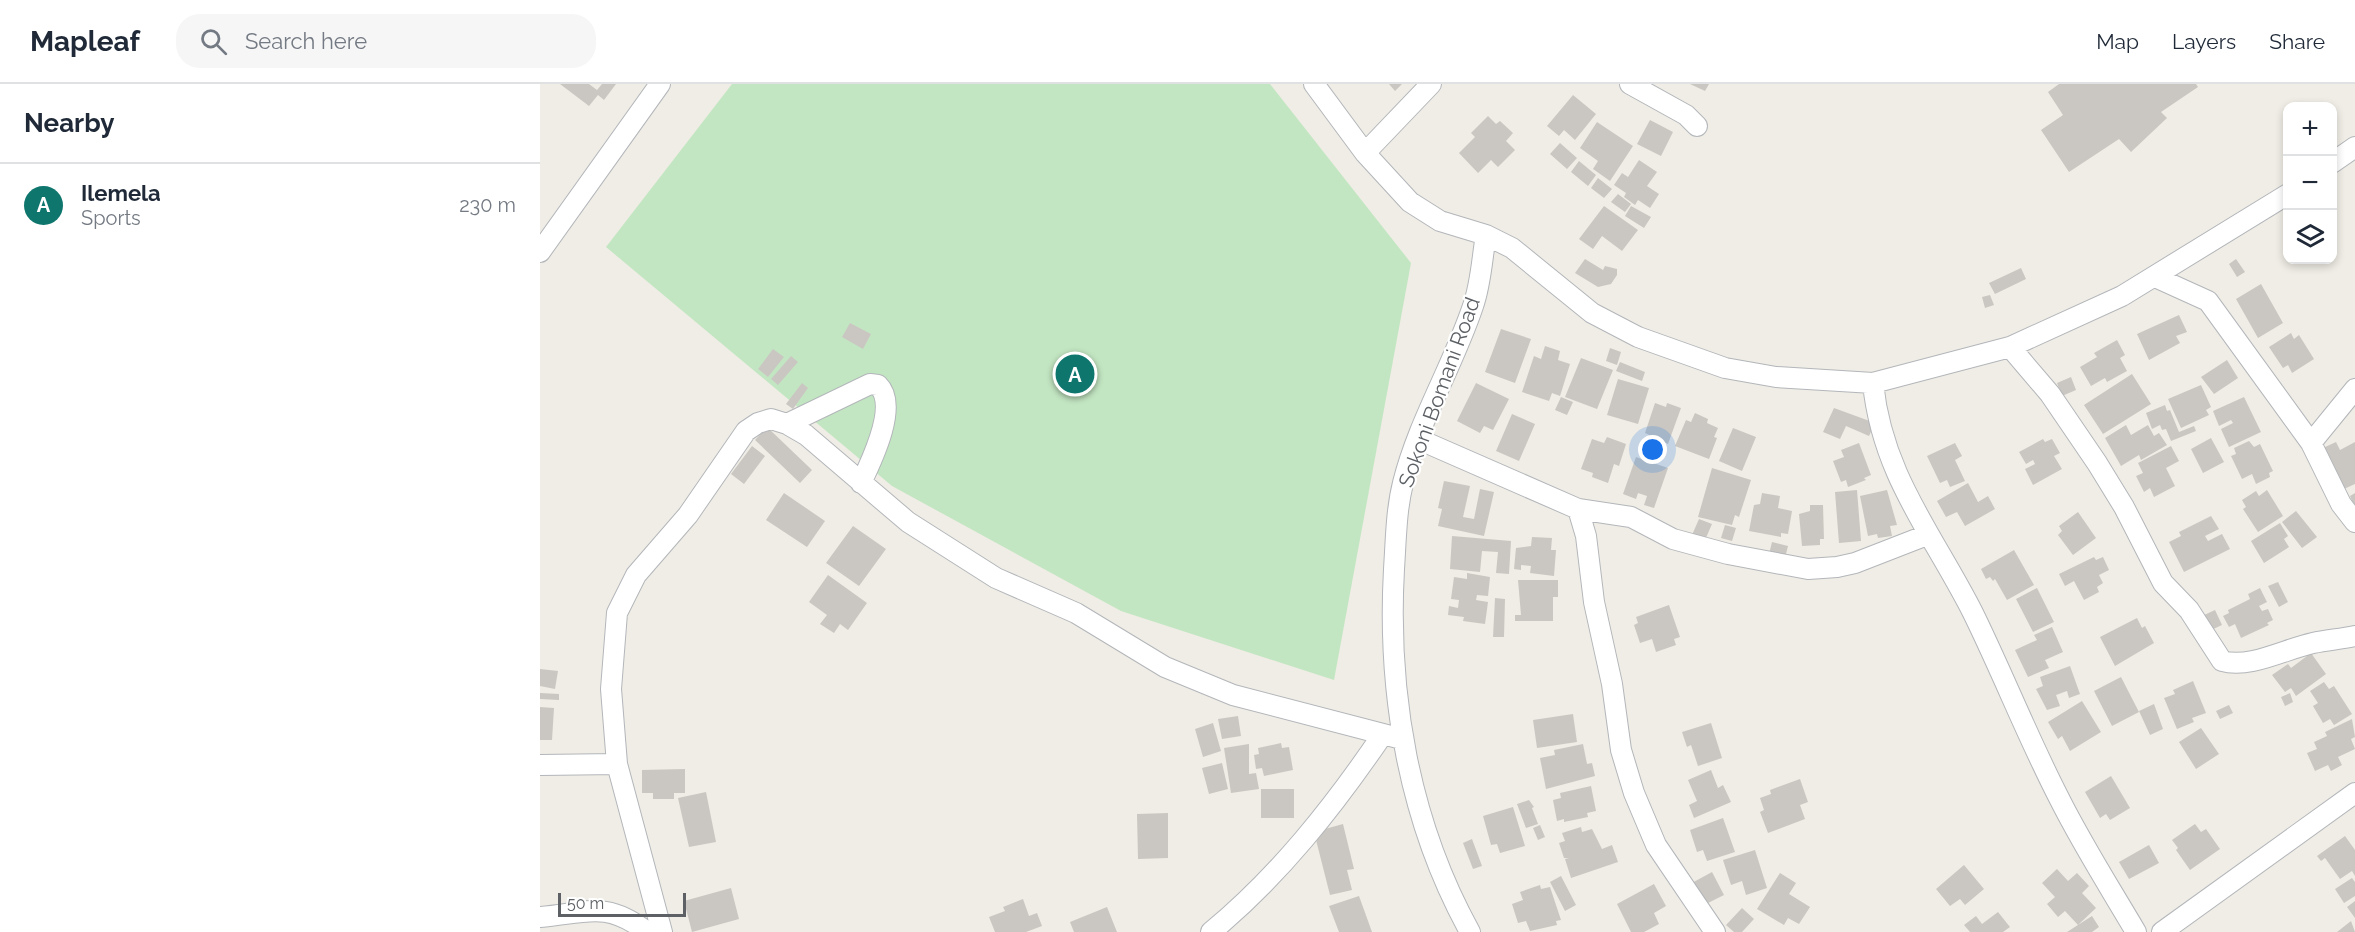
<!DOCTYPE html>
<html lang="en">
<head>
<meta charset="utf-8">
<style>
	:root { --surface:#fff; --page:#f6f6f7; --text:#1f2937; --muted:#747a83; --line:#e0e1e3; --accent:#0f766e }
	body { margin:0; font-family:Raleway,sans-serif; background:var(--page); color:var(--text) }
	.controls { position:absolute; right:18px; top:18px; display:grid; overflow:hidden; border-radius:12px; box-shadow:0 3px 9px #0003 }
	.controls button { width:54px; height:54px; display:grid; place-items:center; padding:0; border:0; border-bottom:2px solid var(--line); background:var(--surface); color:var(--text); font:30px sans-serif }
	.scale { position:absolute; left:18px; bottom:15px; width:128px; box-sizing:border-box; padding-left:6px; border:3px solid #5d6165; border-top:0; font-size:16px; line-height:21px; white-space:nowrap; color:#5d6165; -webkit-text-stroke:4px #fff; paint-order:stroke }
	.you { position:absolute; left:1113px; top:366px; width:21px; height:21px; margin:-15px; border:4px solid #fff; border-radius:50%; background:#1a73e8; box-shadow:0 0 0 9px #1a73e833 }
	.badge { display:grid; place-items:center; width:39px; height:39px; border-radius:50%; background:var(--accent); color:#fff; font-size:20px; font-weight:700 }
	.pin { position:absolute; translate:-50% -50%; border:3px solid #fff; box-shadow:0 2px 6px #0006 }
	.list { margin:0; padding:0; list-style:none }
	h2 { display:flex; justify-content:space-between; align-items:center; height:78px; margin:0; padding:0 24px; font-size:26px }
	h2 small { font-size:20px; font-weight:400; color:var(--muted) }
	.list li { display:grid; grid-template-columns:39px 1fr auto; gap:18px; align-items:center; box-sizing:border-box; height:84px; padding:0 24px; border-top:2px solid var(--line) }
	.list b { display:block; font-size:22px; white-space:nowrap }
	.list p { margin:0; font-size:20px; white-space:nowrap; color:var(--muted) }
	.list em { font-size:20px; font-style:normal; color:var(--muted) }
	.icon { flex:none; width:33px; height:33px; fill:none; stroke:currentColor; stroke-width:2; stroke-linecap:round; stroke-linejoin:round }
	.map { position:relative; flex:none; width:1815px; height:848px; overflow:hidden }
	header { display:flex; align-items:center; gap:36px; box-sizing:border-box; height:84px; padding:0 30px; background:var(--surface); border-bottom:2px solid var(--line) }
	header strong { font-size:28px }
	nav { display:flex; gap:33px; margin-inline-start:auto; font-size:21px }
	.search { width:420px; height:54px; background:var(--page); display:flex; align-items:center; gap:15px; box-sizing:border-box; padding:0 21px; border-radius:24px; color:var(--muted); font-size:22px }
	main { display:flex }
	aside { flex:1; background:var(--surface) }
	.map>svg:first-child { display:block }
	.green { fill:#c3e6c2 }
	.building { fill:#cac7c2 }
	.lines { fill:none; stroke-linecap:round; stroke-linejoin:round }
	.street-casing { stroke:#b3b6ba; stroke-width:22 }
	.street { stroke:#fff; stroke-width:20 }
	.labels { text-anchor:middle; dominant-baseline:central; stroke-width:4.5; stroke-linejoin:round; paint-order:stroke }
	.street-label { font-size:21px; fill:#5d6165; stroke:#fff }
</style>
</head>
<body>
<header>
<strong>Mapleaf</strong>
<div class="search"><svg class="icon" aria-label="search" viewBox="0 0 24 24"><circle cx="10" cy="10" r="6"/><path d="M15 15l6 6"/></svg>Search here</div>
<nav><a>Map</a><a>Layers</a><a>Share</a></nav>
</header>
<main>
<aside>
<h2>Nearby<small></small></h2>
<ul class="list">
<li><span class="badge">A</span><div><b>Ilemela</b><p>Sports</p></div><em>230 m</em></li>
</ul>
</aside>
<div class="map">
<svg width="1815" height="848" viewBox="0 0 1815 848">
	<rect width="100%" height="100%" fill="#efede5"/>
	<path class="green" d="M192,0H730L871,179L794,596L581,527L352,402L66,163Z"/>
	<path class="building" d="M20,0H49L57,6L62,0H76L64,16L58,11L49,22Z
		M849,0H862L855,7Z
		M1150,0H1169L1165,7Z
		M1519,0H1656L1658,3L1621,28L1627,34L1591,68L1579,55L1529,88L1501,46L1523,31L1508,8Z
		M1033,11L1056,30L1035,56L1024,46L1019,52L1007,42Z
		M948,32L956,40L960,37L973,49L966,57L975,66L958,83L951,76L938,89L919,69L935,53L931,49Z
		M1110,36L1133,48L1121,72L1097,60Z
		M1057,38L1093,62L1070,97L1053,85L1058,77L1040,64Z
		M1020,59L1037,74L1027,85L1010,70Z
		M1099,76L1117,88L1107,102L1119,110L1110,124L1098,116L1095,121L1084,113L1086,109L1074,101L1082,89L1088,93Z
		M1039,77L1056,91L1048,102L1031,88Z
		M1058,94L1072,105L1064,114L1051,104Z
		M1078,110L1091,120L1085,128L1071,118Z
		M1064,122L1098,146L1082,167L1062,152L1053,165L1039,155Z
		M1091,122L1111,133L1104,144L1085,132Z
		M1045,175L1063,186L1065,182L1077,185V191L1071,200L1058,203L1035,189Z
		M1696,175L1705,188L1697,193L1689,180Z
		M1481,184L1486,195L1455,210L1449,199Z
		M1721,200L1743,239L1718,254L1696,215Z
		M1450,211L1454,221L1445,224L1442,213Z
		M1639,231L1647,248L1636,252L1640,259L1609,276L1597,250Z
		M310,239L331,250L323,265L302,253Z
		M961,245L991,255L975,299L945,288Z
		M1751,249L1754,255L1759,251L1774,275L1752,289L1748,281L1743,284L1729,263Z
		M1577,256L1585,271L1580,274L1587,287L1567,298L1565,294L1551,302L1540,283L1557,273L1554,269Z
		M1005,262L1020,267L1018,276L1030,280L1020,312L1012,309L1009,317L982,308L994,272L1001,275Z
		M1070,264L1081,268L1077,281L1066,277Z
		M233,265L244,273L228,293L218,285Z
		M251,272L258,278L238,301L231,295Z
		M1041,274L1073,286L1057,325L1025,313Z
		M1687,276L1698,294L1674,310L1661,293Z
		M1080,278L1105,288L1102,297L1076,287Z
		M1592,290L1611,320L1563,350L1544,321Z
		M1531,293L1536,306L1522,312L1517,299Z
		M1078,295L1109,304L1098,340L1067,331Z
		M262,299L268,304L253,325L246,320Z
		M936,299L969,315L953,346L944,342L940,349L917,337Z
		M1661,301L1671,323L1666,326L1669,331L1641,344L1628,315Z
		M1021,313L1033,318L1027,331L1015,326Z
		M1704,313L1721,348L1689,363L1681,345L1693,339L1691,336L1679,342L1673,327Z
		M1115,319L1126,323L1127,319L1141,324L1128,360L1105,349Z
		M1625,321L1627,327L1630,326L1639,348L1654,342L1656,347L1631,357L1626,345L1622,346L1620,341L1612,345L1606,329Z
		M1294,324L1335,339L1329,352L1306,342L1300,355L1283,348Z
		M1155,329L1168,335L1167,339L1178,344L1174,353L1177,354L1169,375L1135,362L1146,336L1151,338Z
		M972,330L995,340L979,377L956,367Z
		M1586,341L1591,351L1608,341L1614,352L1619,349L1627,361L1601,376L1599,371L1581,382L1565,354Z
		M227,343L272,386L260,399L215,356Z
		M1193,344L1216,353L1202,387L1179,377Z
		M1067,353L1086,360L1079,382L1074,380L1068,399L1052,393L1053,389L1041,385L1052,355L1064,359Z
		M1671,354L1684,378L1663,389L1651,365Z
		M1503,355L1505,358L1512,355L1520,369L1514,372L1522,385L1493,401L1485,385L1495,380L1493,376L1486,380L1479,368Z
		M1709,357L1714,363L1720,360L1733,387L1729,389L1730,393L1716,400L1712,390L1702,395L1691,372L1696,370L1694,364Z
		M1796,358L1800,366L1815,358V400L1804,405L1783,364Z
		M1319,359L1331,391L1324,394L1326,396L1308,403L1306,396L1301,398L1293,377L1304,373L1301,366Z
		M1415,359L1422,372L1415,376L1425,397L1410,403L1407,396L1400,399L1387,372Z
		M212,362L225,372L204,400L191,390Z
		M1631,362L1639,377L1626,384L1635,402L1614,413L1610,404L1604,408L1596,392L1603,389L1598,379Z
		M1096,373L1128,384L1114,424L1104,421L1107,412L1098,409L1096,415L1083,410Z
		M1172,384L1211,396L1199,433L1195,431L1192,441L1158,433Z
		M904,397L930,402L923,433L934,435L940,405L954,408L944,452L898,442L902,425L898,424Z
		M1428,399L1438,418L1448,412L1455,425L1425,442L1417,428L1406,433L1397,417Z
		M1317,406L1321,457L1299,459L1295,408Z
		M1347,406L1357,441L1350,442L1352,452L1338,454L1337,450L1328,452L1320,412Z
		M1727,406L1743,432L1718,448L1703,425L1706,423L1702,416L1716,407L1719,412Z
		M244,409L285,437L267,463L226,436Z
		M1222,409L1240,412L1238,424L1252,427L1248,450L1241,449V453L1209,447L1214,421L1220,420Z
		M1815,409V423L1810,412Z
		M1270,421H1283L1284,455H1280V461L1262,462L1259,430L1270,427Z
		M1756,427L1777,453L1762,464L1742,438Z
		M1538,428L1556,454L1533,471L1518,451L1522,447L1519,442Z
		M1671,432L1679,445L1665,452L1668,457L1682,450L1690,465L1644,488L1629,458L1641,452L1639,448Z
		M1159,435L1172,440L1165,456L1152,451Z
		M1740,439L1748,452L1744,455L1749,463L1724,479L1711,457Z
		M1185,441L1196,444L1192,457L1181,454Z
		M313,442L346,465L319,502L286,479Z
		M912,452L971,457L969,490L956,489L958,468L942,467L940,488L910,485Z
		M992,453L1012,454L1011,466H1016L1014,492L990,489L991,482L981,481V486L974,485L976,464L991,462Z
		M1232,458L1248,462L1245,474L1229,470Z
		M1474,466L1494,501L1467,516L1455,495L1453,497L1450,493L1446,495L1441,485Z
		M1554,473L1556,476L1563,473L1569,486L1559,491L1563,499L1557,503L1559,508L1544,516L1534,497L1525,502L1519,490Z
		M927,489L950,493L948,512L937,511L936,516L948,518L945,540L923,537L924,533L908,531L909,522L918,524L919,516L911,515L914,493L927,495Z
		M288,491L327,519L308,546L300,540L294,549L280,540L287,531L269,518Z
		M978,496H1018V513H1013V537H975V531H981Z
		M1738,498L1748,518L1739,523L1728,502Z
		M1497,504L1514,538L1493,548L1476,515Z
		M1720,504L1727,518L1719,522L1722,527L1728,525L1733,536L1727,539L1729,541L1701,554L1695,540L1689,543L1683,532L1689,529L1688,526L1710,515L1708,510Z
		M955,514L965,515L964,553H953Z
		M1129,521L1140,553L1134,555L1136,561L1116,568L1112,555L1100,559L1094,541L1098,539L1096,533Z
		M1675,526L1682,541L1667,548L1660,533Z
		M1597,534L1602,544L1605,542L1614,559L1575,582L1560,553Z
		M1512,543L1523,568L1505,576L1509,584L1488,593L1475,566L1497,556L1494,551Z
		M1771,569L1786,590L1756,612L1751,604L1745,608L1732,591L1748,580L1751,584Z
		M1530,582L1540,610L1529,614L1527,607L1516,611L1520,622L1507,626L1496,605L1503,602L1500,593Z
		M0,585L18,587L15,605L0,602Z
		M1581,593L1599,628L1572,642L1554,607Z
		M1653,597L1666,629L1652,634L1654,638L1637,645L1624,614L1635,610L1633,606Z
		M1784,598L1789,605L1794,602L1812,630L1794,641L1790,635L1783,639L1773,622L1778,619L1770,607Z
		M0,609L19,610V616L0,615Z
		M1750,609L1753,618L1745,622L1741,613Z
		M1542,617L1561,648L1530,667L1522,652L1518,655L1508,638Z
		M1614,620L1623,645L1610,651L1599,627Z
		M1689,621L1693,629L1680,635L1676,627Z
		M0,623L14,624L12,656H0Z
		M1033,630L1037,658L997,664L993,636Z
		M698,632L701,652L682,655L678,635Z
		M1812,635L1815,653L1811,655L1815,665L1798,673L1802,681L1791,687L1788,681L1775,687L1767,669L1777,665L1774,658L1787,652L1785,648Z
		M673,639L681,667L663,673L655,645Z
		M1171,639L1182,674L1158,682L1151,661L1147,663L1142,648Z
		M1661,644L1679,670L1656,685L1639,658Z
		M741,659L742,664L749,663L753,686L724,692L722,684L716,685L714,671L719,670L718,664Z
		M709,660V690L716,689L719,705L691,709L684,664Z
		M1043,660L1047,680L1052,679L1055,692L1006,705L1000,674L1015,671L1014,666Z
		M682,679L688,705L669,710L662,684Z
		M145,685V709H134V715H113V709H102V686Z
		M1171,686L1178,704L1183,701L1191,718L1154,734L1149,721L1157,717L1148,696Z
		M1571,692L1590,724L1570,736L1566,730L1560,734L1545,708Z
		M1260,695L1268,718L1260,721L1265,735L1228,749L1220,728L1224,726L1220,714L1231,710L1230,706Z
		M1051,702L1056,727L1047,729L1048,733L1024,738V735L1017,737L1013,716L1021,714L1020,709Z
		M721,705H754V734H721Z
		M166,708L176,758L149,763L138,714Z
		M989,716L994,723L992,724L998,740L986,744L977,720Z
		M973,723L985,762L960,769L957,760L951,761L943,732Z
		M628,729V774L598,775L597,730Z
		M1183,734L1195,768L1167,777L1163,766L1157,768L1150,746Z
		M803,740L814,785L807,786L812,806L790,811L774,748Z
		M1655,740L1661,748L1666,745L1680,765L1650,786L1636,766L1638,764L1632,756Z
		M1000,741L1005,753L998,756L993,744Z
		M1041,743L1042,748L1052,745L1062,765L1072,761L1078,778L1031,794L1025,775L1029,774H1024L1019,759L1025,757L1022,749Z
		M1805,752L1815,766V792L1812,787L1800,795L1785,774L1781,777L1777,772Z
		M932,755L942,782L933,785L923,759Z
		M1609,761L1619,779L1589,795L1579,778Z
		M1215,766L1227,804L1206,811L1202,797L1191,801L1183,776Z
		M1424,781L1444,805L1425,821L1420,815L1410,822L1396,805Z
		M1517,785L1528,797L1537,789L1549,802L1542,809L1556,824L1538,841L1525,827L1518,833L1507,820L1515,813L1502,799Z
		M1172,788L1184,811L1162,822L1150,800Z
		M1240,789L1256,799L1249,810L1270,823L1259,840L1248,834L1244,841L1217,825Z
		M1021,792L1036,821L1025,827L1010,798Z
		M1812,794L1815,798V812L1804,819L1795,805Z
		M1114,800L1126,822L1114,829L1119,840L1104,848H1091L1077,820Z
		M1000,801L1001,805L1010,803L1021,836L1016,837L1017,841L990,847L986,837L978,839L972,820L983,816L980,808Z
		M191,804L199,835L152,848L144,817Z
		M819,812L832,848H799L789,822Z
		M483,815L489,832L497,829L502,842L486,848H455L449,833L465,827L463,823Z
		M1815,817V834L1807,823Z
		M567,823L577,848H534L530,838Z
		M1202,824L1214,835L1202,848H1194L1186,841Z
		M1458,828L1470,843L1463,848H1430L1424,841L1436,832L1442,840Z
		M1552,832L1559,843L1552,848H1527Z
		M1811,837L1815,848H1797Z"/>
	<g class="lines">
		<g class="street-casing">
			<path id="street" d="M774,0L825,69L870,118L900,137L946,151L972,164L1052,229L1098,253L1185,284L1236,293L1333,299L1470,263L1582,212L1748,110
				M1090,0L1146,31L1157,42
				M825,69L891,0
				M1792,79L1815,63
				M0,168L120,0
				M1615,193L1668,217L1771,359L1815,305
				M1470,263L1510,310L1557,379L1584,423L1623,499L1649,526L1682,577C1710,585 1745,565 1773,559C1787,556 1801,555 1815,552
				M1333,299C1342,391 1393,450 1433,529C1463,590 1488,654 1519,714C1542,760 1570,804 1596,848
				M247,340L330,300L338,301C359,321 332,376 321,399
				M878,355L1038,425L1091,433L1133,455L1188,470L1268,485L1297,483L1315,479L1387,451
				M1771,359L1801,420L1815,438
				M1038,425L1046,452L1054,518L1072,600L1081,666L1094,709L1116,761L1175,848
				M0,681L77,680
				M0,833C46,829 66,816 107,848
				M122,848L77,680L71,605L77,529L96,491L148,431L206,347L218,339L231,335L247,340L266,351L368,438L456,494L536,529L625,583L693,611L862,655
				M671,848C739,792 794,722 843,650
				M930,848C869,738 847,610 854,485C856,456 856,427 863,399C878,338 913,282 933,222C941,200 942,174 946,151
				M1622,848L1815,709"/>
		</g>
		<use href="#street" class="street"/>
	</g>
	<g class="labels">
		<g class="street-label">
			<text transform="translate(899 308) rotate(-70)">Sokoni Bomani Road</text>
		</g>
	</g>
</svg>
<div class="controls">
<button>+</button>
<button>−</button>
<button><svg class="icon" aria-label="layers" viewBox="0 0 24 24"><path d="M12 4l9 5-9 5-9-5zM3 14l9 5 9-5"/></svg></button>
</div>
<div class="scale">50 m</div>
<div class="you"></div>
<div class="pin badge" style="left:535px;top:290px">A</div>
</div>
</main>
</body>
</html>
